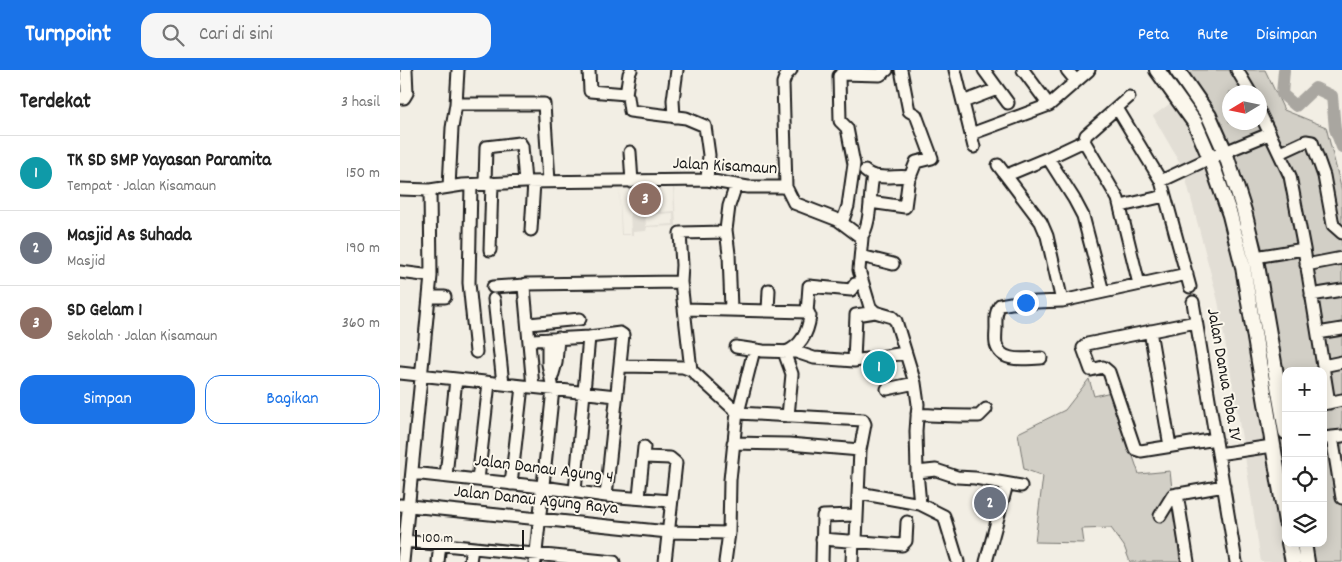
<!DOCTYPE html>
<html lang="id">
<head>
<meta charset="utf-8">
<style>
	:root { --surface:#fff; --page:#f6f6f6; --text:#222; --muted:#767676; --line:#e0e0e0; --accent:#1a73e8 }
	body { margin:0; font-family:Dekko,sans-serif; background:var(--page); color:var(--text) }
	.controls { position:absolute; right:15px; bottom:15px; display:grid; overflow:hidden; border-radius:10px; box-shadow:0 2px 12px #0003 }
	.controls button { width:45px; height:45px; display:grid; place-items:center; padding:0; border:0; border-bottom:1px solid var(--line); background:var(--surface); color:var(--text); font:25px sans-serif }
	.compass { position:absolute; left:822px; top:15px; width:45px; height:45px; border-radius:50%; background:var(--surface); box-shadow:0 2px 12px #0003; rotate:260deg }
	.scale { position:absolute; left:15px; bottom:12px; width:109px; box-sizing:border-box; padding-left:5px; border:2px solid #1c1c1c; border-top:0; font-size:14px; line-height:18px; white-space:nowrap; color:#1c1c1c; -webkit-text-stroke:4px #fbf7ec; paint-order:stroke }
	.you { position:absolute; left:625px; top:232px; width:18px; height:18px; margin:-12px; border:4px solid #fff; border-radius:50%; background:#1a73e8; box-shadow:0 0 0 8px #1a73e833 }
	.badge { display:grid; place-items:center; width:32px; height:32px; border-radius:50%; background:var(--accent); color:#fff; font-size:16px; font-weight:700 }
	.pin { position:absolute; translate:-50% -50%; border:2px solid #fff; box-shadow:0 1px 5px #0006 }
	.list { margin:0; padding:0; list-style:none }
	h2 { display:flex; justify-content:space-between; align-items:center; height:65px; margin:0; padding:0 20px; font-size:21px }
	h2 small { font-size:16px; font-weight:400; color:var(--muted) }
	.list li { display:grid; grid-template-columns:32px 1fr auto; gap:15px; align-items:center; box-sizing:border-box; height:75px; padding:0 20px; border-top:1px solid var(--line) }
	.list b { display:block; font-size:19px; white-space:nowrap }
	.list p { margin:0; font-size:16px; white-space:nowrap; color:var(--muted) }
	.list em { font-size:16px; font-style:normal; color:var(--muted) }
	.actions { display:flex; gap:10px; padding:15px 20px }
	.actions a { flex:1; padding:11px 0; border:1px solid var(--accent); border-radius:15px; text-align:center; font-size:18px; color:var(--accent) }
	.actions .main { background:var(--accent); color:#fff }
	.icon { flex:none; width:28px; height:28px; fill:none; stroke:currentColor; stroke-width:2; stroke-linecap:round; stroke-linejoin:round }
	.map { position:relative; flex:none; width:942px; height:492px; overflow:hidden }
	header { display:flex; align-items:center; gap:30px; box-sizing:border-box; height:70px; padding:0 25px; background:var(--accent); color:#fff }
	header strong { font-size:24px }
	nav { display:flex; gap:28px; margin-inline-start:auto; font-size:18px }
	.search { width:350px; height:45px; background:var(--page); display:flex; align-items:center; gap:12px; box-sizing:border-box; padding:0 18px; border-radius:15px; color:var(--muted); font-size:19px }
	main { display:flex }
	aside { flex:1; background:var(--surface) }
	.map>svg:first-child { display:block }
	.built { fill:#e2ded5; fill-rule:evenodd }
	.green { fill:#d2cfc6; stroke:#777671; fill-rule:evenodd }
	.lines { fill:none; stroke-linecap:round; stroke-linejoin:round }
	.river { stroke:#a9a6a0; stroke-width:12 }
	.minor-casing { stroke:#1c1c1c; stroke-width:15 }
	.major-casing { stroke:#1c1c1c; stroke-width:18 }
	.minor { stroke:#fbf7ec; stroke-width:11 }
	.major { stroke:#fbf7ec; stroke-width:14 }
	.labels { text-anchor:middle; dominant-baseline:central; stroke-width:4; stroke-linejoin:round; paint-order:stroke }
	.street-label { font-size:18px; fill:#1c1c1c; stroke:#fbf7ec }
</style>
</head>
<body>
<header>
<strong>Turnpoint</strong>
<div class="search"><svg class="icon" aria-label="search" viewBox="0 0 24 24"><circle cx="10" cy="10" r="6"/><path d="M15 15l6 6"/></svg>Cari di sini</div>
<nav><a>Peta</a><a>Rute</a><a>Disimpan</a></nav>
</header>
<main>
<aside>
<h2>Terdekat<small>3 hasil</small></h2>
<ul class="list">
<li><span class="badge" style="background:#0f9aa8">1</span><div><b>TK SD SMP Yayasan Paramita</b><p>Tempat · Jalan Kisamaun</p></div><em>150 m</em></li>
<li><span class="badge" style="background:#6b7280">2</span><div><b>Masjid As Suhada</b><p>Masjid</p></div><em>190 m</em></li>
<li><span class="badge" style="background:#8d6e63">3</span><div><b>SD Gelam 1</b><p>Sekolah · Jalan Kisamaun</p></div><em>360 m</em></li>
</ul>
<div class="actions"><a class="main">Simpan</a><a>Bagikan</a></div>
</aside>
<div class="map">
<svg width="942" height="492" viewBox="0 0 942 492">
	<rect width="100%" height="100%" fill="#f2eee4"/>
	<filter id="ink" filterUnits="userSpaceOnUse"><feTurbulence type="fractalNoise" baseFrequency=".02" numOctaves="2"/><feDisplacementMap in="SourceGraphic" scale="10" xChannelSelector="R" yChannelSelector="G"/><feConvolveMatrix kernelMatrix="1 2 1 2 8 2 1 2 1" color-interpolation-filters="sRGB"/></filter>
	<g filter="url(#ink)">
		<path class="built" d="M753,0H787L833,81L862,177L886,333V473H907L910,492H861L844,380L818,231L783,98L753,46L775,30Z
			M274,113L276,156L247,157L246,161L233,162V165H221L219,116ZM260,115H273L274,141L261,142ZM219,116H229L231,164H222ZM273,143V154L246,156L245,145Z"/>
		<path class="green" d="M787,0H865L884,40L926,57L942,121V492H910L907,473H923V301H886V333L862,177L833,81ZM829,22H859V52H829Z
			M689,309L694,326L711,322L739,404L770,401L780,492H730L724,476L711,458L682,459L684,473L635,472L643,406L624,399L618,363L665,340Z"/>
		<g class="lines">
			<path class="river" d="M884,0L882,24L896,36L915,18L932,26L935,59L942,77"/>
			<g class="minor-casing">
				<path id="minor" d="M189,0L190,21L226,24L228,27L230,41L286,48L305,56L309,85L307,110
					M555,0L574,77
					M584,0L608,33
					M623,0L649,35
					M667,0L676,11
					M837,0L850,22
					M226,24L229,4L231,0
					M729,27L686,65L684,71L718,129L739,214
					M0,28H4L7,23L6,0
					M563,32L597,19
					M56,34H144L149,111
					M717,38L761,111L790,217
					M859,41L890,106L904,179
					M274,47L273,30L277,0
					M571,64L649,35L689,0
					M230,82L232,112
					M880,83L906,71L912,72L924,106L933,155L942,163
					M648,88L674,129L683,146L703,222
					M598,95L641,152L647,166L662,231
					M465,101C476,111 495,105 510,107L516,92L532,88L516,45L509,41L501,0
					M607,105L648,88L684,71
					M761,111L810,88L869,64
					M85,113L86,77L120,73L122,76L125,112
					M71,115L69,213L76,282
					M49,117L52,58L56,34L58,0
					M386,117L383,13L386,5L391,0
					M0,119L30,120L62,115L125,112L307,110L348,117H386L394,133L438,150L462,168L459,200L470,237L475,242L492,247L496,251L515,313L518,334L516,361L517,402L520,434
					M470,132L505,137L509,107
					M721,136L765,126
					M442,153L448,136L454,94L447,58L440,51L439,6L442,4L480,5L487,0
					M131,160L134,112
					M461,167C472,155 469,122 473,107
					M90,180L92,113
					M461,186L493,194
					M855,187L904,179L929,333
					M906,195L942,188
					M0,202L31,206
					M281,212L282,195L280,163L326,162
					M93,217L125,215
					M911,225L942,220
					M29,227H45
					M94,229L103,314
					M793,232L836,492
					M284,239L408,242L410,246C408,262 401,276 386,282
					M331,239L329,184L326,160L329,136L336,115
					M368,241L369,220
					M407,243L409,216L451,220L455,214L462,213
					M796,252L687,274L683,278L691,300L703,297L709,302L735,379L741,381L816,369
					M129,254L180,249
					M750,261L770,376
					M918,263L942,259
					M133,270L189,267L220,263L223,265L206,426
					M336,277L363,281L396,282L414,288L454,291L505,283
					M384,282L392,304L388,346
					M641,288C626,288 601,294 596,274C595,269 596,263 596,258C596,249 595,242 600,235L611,233L662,231L787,204
					M454,291L456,245L475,242
					M220,296L283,297L291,300L338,343L463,350L465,354L460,380L456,470
					M923,296L942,292
					M0,303L216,326
					M152,307L156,293L158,268
					M133,317L124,217L126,214L281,212L291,300
					M487,319L515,313
					M923,334L942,330
					M338,343L354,280
					M517,344C538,346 558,346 579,346L586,339
					M932,367L942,428
					M923,368L942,366
					M333,373L389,374L460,380
					M818,384L872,376
					M244,387L270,388L276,393L265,492
					M517,402L536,400L557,407L575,408L621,416
					M12,403L143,417L206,426L271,431
					M46,406L56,309
					M78,410L89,313
					M111,414L122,316
					M175,421L189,267
					M459,423L520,434L544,446L558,492
					M777,424L788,492
					M239,427L244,377
					M0,435L268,462L329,463
					M760,446L773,425L824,416
					M422,469L502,475L506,471L507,452
					M5,471L214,492
					M3,492L31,206L30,120
					M38,492L40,474
					M70,492L72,478
					M135,492L153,319L148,294V269
					M325,492L329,463L330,410L337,342
					M422,492L423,446L456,445
					M452,492L453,470
					M586,492L607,414"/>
			</g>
			<g class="major-casing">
				<path id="major" d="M757,0L795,53L810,88L830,145L843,197L886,452
					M777,0L809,46L825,82L844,141L857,195L886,362
					M889,473L893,492
					M904,473L907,492"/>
			</g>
			<use href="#minor" class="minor"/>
			<use href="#major" class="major"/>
		</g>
	</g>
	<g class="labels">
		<g class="street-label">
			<text transform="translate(325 97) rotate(3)">Jalan Kisamaun</text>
			<text transform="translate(823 305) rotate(80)">Jalan Danua Toba IV</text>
			<text transform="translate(144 400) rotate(7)">Jalan Danau Agung 4</text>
			<text transform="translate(136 431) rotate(6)">Jalan Danau Agung Raya</text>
		</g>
	</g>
</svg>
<div class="controls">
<button>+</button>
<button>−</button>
<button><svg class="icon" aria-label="locate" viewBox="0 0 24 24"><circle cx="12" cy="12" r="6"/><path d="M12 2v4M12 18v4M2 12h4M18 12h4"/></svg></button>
<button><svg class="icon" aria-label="layers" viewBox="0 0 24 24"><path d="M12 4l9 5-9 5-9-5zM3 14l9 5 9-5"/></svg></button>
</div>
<svg class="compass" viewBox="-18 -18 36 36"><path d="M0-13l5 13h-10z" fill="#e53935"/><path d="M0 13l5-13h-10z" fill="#767676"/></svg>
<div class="scale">100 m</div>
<div class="you"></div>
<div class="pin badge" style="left:479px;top:297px;background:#0f9aa8">1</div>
<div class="pin badge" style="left:590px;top:433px;background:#6b7280">2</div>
<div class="pin badge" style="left:245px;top:129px;background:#8d6e63">3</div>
</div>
</main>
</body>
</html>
